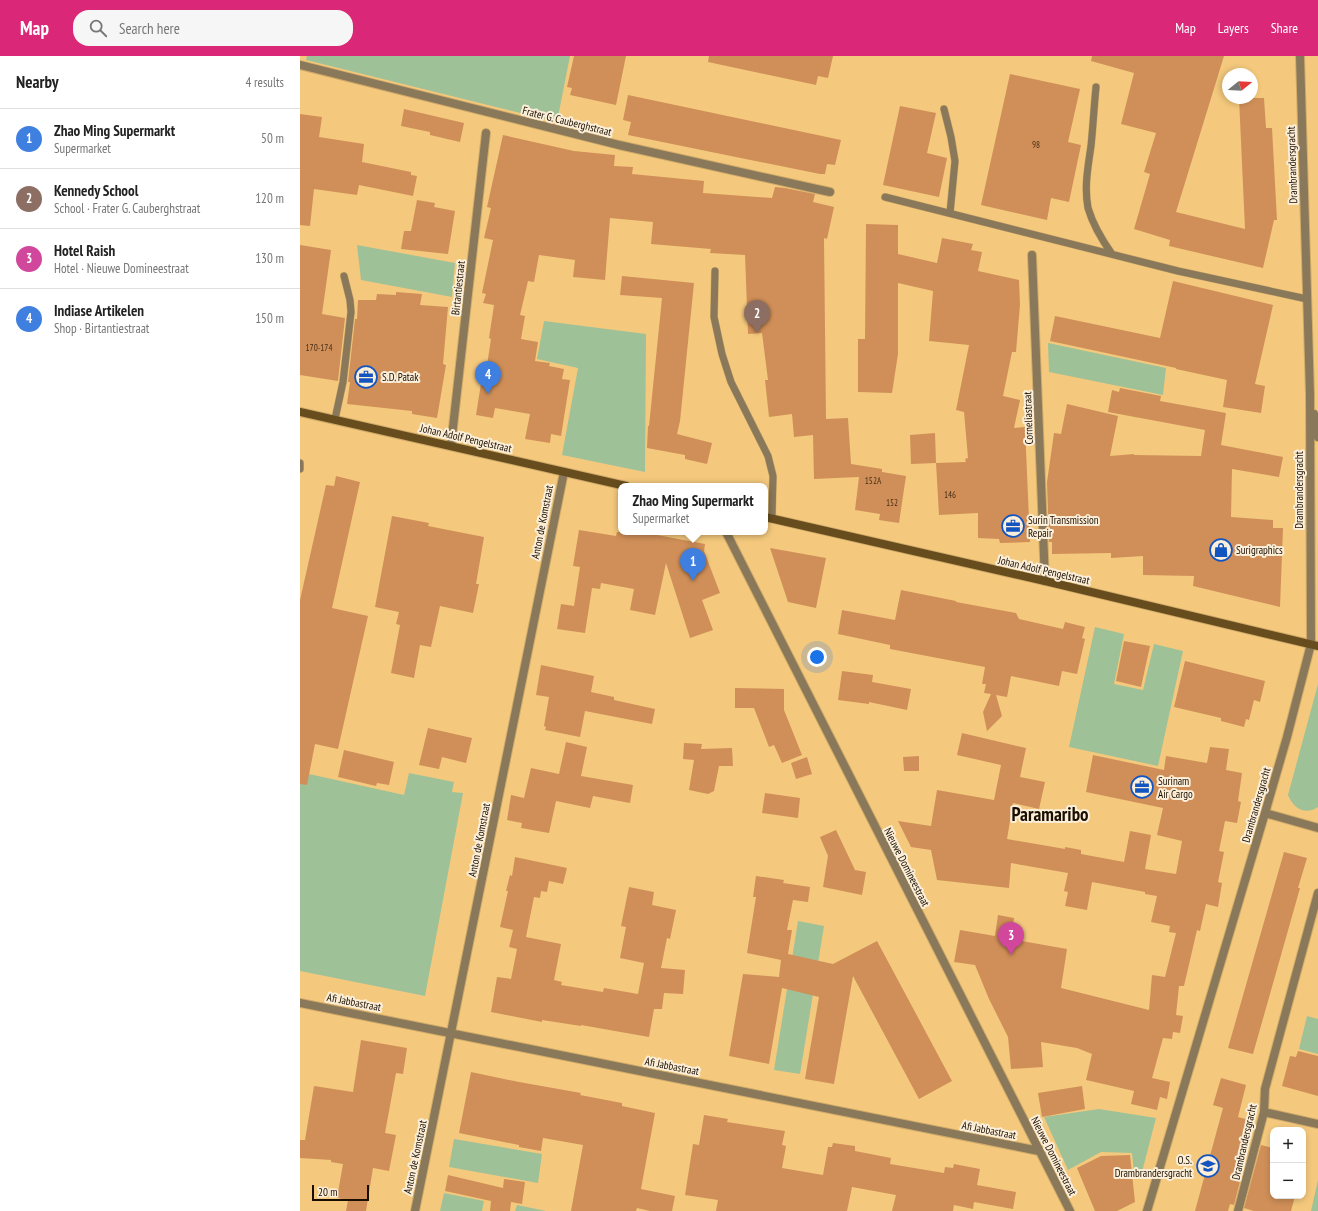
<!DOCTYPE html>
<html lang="en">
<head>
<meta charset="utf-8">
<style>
	:root { --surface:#fff; --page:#f6f6f6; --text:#222; --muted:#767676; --line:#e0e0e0; --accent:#db2777 }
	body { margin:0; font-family:"PT Sans Narrow",sans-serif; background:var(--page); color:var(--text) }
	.controls { position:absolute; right:12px; bottom:12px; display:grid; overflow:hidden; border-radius:8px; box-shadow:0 2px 6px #0003 }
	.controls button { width:36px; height:36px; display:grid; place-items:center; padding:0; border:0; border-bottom:1px solid var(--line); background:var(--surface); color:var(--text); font:20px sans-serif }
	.compass { position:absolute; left:922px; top:12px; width:36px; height:36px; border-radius:50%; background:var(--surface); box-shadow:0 2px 6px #0003; rotate:72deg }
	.scale { position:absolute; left:12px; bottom:10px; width:57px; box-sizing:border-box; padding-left:4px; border:2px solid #1a0e00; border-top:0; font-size:11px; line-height:14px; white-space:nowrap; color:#1a0e00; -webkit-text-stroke:3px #fcefd9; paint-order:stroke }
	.you { position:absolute; left:517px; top:601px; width:14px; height:14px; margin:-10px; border:3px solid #fff; border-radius:50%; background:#1a73e8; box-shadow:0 0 0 6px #1a73e833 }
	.badge { display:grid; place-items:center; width:26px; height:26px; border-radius:50%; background:var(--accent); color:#fff; font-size:13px; font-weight:700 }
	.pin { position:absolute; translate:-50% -33px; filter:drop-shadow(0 1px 2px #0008) }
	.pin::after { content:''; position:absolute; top:21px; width:14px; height:12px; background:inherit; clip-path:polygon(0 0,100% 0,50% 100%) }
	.popup { position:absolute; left:318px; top:427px; width:150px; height:52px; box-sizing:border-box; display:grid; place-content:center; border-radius:8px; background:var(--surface); filter:drop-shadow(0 1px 3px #0005); font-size:13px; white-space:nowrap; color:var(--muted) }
	.popup b { font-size:15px; color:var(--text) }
	.popup::after { content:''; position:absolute; left:50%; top:100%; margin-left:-8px; border:8px solid transparent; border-top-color:var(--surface) }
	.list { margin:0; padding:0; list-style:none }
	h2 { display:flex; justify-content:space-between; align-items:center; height:52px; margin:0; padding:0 16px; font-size:17px }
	h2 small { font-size:13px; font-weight:400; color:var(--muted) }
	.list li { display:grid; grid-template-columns:26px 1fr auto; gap:12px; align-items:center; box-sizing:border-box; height:60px; padding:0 16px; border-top:1px solid var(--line) }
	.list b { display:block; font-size:15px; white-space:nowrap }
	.list p { margin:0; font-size:13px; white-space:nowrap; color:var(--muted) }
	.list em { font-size:13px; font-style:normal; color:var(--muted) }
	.icon { flex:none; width:22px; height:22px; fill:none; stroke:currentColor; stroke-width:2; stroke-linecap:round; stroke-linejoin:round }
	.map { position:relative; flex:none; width:1018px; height:1155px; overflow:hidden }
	header { display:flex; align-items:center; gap:24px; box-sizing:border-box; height:56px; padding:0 20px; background:var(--accent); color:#fff }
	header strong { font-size:19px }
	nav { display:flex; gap:22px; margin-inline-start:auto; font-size:14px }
	.search { width:280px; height:36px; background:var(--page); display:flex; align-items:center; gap:10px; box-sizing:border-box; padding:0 14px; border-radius:16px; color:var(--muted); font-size:15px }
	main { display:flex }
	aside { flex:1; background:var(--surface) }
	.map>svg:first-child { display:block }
	.green { fill:#9fc198 }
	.building { fill:#d08f58 }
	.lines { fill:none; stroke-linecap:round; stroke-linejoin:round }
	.lane-casing { stroke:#d1ab69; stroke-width:8 }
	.street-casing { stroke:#d1ab69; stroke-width:10 }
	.secondary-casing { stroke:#d1ab69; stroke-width:10 }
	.lane { stroke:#89785a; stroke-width:7 }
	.street { stroke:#89785a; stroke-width:8 }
	.secondary { stroke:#674d1e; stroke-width:8 }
	.labels { text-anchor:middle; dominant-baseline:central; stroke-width:4; stroke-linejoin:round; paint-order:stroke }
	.number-label { font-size:9px; fill:#482e16 }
	.street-label { font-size:11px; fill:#1a0e00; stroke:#fcefd9 }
	.poi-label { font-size:11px; fill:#1a0e00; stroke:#fcefd9; text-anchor:start }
	.town-label { font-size:19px; font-weight:bold; fill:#1a0e00; stroke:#fcefd9 }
</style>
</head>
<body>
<header>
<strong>Map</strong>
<div class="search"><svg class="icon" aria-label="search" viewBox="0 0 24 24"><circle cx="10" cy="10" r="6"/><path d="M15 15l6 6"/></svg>Search here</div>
<nav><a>Map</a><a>Layers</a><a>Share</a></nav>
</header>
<main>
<aside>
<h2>Nearby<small>4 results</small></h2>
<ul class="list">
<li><span class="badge" style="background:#3f7fe0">1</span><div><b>Zhao Ming Supermarkt</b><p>Supermarket</p></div><em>50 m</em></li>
<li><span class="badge" style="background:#8d6e63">2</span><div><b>Kennedy School</b><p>School · Frater G. Cauberghstraat</p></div><em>120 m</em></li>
<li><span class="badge" style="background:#d1479c">3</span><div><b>Hotel Raish</b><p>Hotel · Nieuwe Domineestraat</p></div><em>130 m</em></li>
<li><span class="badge" style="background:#3f7fe0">4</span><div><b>Indiase Artikelen</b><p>Shop · Birtantiestraat</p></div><em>150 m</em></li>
</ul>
</aside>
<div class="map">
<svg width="1018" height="1155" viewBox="0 0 1018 1155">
	<rect width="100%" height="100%" fill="#f4c97d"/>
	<path class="green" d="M7,0H270L257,66L6,4Z
		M57,189L155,207L152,241L61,224Z
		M244,265L346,278L345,416L262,399L278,312L237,303Z
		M748,287L866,312L863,339L749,316Z
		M795,571L824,578L814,628L843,634L854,588L883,595L858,710L769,691Z
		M1018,628V751C1005,760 993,752 988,739Z
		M0,716L104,739L109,717L154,726L152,736L163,737L125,940L0,915Z
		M498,865L524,870L500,1018L474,1014Z
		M1007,960L1018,963V998L999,993Z
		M799,1053L856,1062L842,1116H834L832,1097L801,1096L768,1114L744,1061Z
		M154,1083L242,1098L238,1127L149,1111Z
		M1018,1124V1155H1011Z
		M144,1137L184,1145L182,1155H140Z
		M217,1149L246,1155H215Z"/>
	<path class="building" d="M274,0H326L316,49L270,39L272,32L267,31Z
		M409,0H533L528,22L518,20L516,29L408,6Z
		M792,0H924L876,156L945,173L939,42H964L966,72H972L977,164H974L963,212L869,190L870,184L834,173L850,118L844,116L856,77L821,68L834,17L791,5Z
		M710,18L780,33L768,86L781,89L769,146L751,142L747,164L681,149Z
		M328,39L541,84L535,109L527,108L525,118H520L328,79L331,66L323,64Z
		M600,50L636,57L627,97L647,102L639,141L583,129Z
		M104,53L164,67L160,86L130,79V76L101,70Z
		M0,58L22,61L19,81L64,88L62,106L111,116V119L117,120L113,140L59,129L57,139L14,133L10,170L0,169Z
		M203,79L274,95L315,99L314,110L333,111L332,118L404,125L403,137L472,142L475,131L485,132L515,138L513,146L534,151L527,183L524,182L526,363L548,362L551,408L582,413V416L606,420L599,467L579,464L580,458L555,454L559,421L514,423L513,379L494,381L492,358L469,361L465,324H468L462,277L448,278L445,199L410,197L411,193L351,188L353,166L310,162L305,224L273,221L275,204L239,199L234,226L228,225L220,259L225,260L221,283L238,286L235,305L250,307L249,310L264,313L262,323L270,324L261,380L251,378L250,387L225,383L230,358L195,352L193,362L176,359L182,321L185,322L191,283L189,282L194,249L183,247L186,238L182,237L193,184L184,182L191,152L187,151Z
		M117,144L135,147L134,151L155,155L148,198L101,193L104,175H111Z
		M566,168L598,169V198L637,207L642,182L673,188L671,194L682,196L678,215L719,224L720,249L716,296H712L703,340L720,344L714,372L725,371L730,486L700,487L699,483L678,482V457L639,459L636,407L666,406L665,403L668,402L664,356L656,354L669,289L629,285L633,235L598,227V298L592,337L558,336V283H565Z
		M0,189L31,194L22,258L45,262L38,325L0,319Z
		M322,220L394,227L380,365L377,378L412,387L407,408L385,403V399L347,392L348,370H349L362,242L320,239Z
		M873,225L973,249L955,328L965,330L961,357L923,351L927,324L876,313V312L750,285L755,260L860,282Z
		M96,236L122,238L120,249L148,251L143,308L146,309L137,362L112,358V355L47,348L50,326H48L55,263H57L58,244H76L77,238L96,239Z
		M820,332L861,340L860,345L926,357L921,389L983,401L979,421L932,413L931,461L973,464V472H983L980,551L893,530L894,520L843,519V500L811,502V497L752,498V486H749L747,426L754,377L761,378L767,348L818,360L810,400L834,398V399L901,400L905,374L808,356L812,334L819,336Z
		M635,377L636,407L611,408L610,379Z
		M36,420L60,426L32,552L68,560L38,693L15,688L7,729L0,728V544L26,429L34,430Z
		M92,460L129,467L128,470L184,481L176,528H179L173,557L140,550L131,591L120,589L114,622L91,617L100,569L96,568L99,556L75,551Z
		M279,474L316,480L317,476H341L405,488L404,495L420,537L402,544L413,574L390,582L366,507L355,559L330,554L334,533L301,527L300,533L292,532L285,577L257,573L261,548L274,550L280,511L273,510Z
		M470,492L526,502L516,552L488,546Z
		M601,534L656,545V546L716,557L719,563L763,573L765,566L785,571L782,582L785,583L777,618L762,615L759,630L711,620L707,641L696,639L702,660L687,675L683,656L691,638L684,637L686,628H682L685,611L590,593V589L538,578L542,554L595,564Z
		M824,585L850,590L841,631L816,625Z
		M885,605L965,625L960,646L954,644L949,664L946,663L944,671L921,665V662L874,651Z
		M241,609L294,620L291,636L314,641V644L355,653L352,668L285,655L280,681L245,674L246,671L244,670L249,641L236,639Z
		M542,615L573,619L572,626L611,633L607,654L569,646V648L538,644Z
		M435,632L484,633V654L502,699L482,707L474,689L469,691L454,652H435Z
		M128,672L172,682L166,707L142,701L139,713L119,709Z
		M662,677L726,692L720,721L745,726L739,753L713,747L707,783L765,793V791L781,794V798L824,806L830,775L851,779L845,813L876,818L882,785L857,779L863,752L786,736L793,699L864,714L866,700L907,707L910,691L929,693L926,714L942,717L938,745L941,746L937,767L925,765L919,795L924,796L918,826L922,827L918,851L906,848L900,875L897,874L884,930H879L876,959L883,960L880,977L873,976L872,983L863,982L852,1022L870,1026L867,1043L860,1041L857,1054L831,1048L834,1035L786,1024L792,998L777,992L741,986L743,1011L711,1013L708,981L689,943L675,909L654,906L660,874L695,880L698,859L714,862L711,883L767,893L761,932L849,954L852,919L865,921L876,877L869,876L870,870L851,866L857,840L845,838V836L792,826L787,854L765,850L768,836L764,835L768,817L711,807L709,832L637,824L631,794L611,791L598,765L631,770L637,734L694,744L701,709L657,699Z
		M266,686L287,691L281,720L333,729L330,747L293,740L290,752L256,745L249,777L221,772L222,767L207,764L211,739L224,742L231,712L259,718Z
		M384,687L402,688L401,693L432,692L433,710H419L414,735L408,738L389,734L394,704L383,703Z
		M44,694L94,706L89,729L77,727L76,730L38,721Z
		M619,700V715H604L603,701Z
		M507,701L512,718L496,723L491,707Z
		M465,737L500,742L498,762L462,757Z
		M536,774L555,814L566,816L562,839L523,831L528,800L520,781Z
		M984,796L1007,802L998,832H1000L953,998L928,992Z
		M215,801L267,812L263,828L249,825L247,836L241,835L240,842L234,841L226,881L261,888L254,924L262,926L261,929L303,936L304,932L338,938L344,907L320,902L326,871L321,870L329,831L354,836L352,849L376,854L370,883L367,882L361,912L385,914L383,938L364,937L362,953H354L349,981L281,969V970L242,964V966L191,956L197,921L211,923L217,893L209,891L213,874L200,871L208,835H206L210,819L212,820Z
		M456,820L484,824L483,827L510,831L508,846L493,844L487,874H492L488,898L533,908L577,885L652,1025L619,1043L553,920L534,1028L505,1023L519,941L482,932L469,1008L429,1000L443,918L479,921L481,904L447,897L456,841H453Z
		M61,984L107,992L103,1018L96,1017L85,1077L96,1079L89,1115L73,1112L66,1155H46L48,1144L37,1142L43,1108L31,1106V1104L0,1102V1084H5L14,1030L53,1036Z
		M998,995L1018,1000V1040L982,1030L990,1000L996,1001Z
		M171,1016L219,1026L281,1037L280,1039L322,1047V1050L355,1057L341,1133L375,1140L372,1155H350L337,1152L336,1155H271L283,1089L243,1082L241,1095L219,1091V1089L159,1077Z
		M921,1022L946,1029L938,1061L953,1065L947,1085L950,1086L934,1149L930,1148L928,1155H895L923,1052L913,1049Z
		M782,1030L785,1053L742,1061L738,1037Z
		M404,1059L428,1063L427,1066L485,1075L482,1089L486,1090L482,1112L523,1119L528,1091H532L533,1087L555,1090V1095L591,1102L590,1108L644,1117L645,1111L653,1112L654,1108L680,1113L677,1129L716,1136L713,1153L674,1146L673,1153L654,1149L653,1155H592L596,1139L552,1131L547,1155H416L418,1144L385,1139L393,1088L399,1089Z
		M961,1089L973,1092V1140H995L991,1155H954L944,1152Z
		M830,1099L835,1146L817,1155H795L777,1112L801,1100Z
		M148,1119L203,1132L204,1123L225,1126L222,1148L211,1146L210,1155H190L191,1145L145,1135Z"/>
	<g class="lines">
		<g class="lane-casing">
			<path id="lane" d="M796,31C794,51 793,71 791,90C788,111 784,131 788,152C793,169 802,184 812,198
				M644,53L651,81L655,105L650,157
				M585,141L878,215L1007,243
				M415,215L414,261L422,298L431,326L468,400L473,420L472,462
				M35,363L43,326L51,256L50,244L44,220
				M0,407V413"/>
		</g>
		<g class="street-casing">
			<path id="street" d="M0,9L319,89L530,136
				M732,199L745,525
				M1014,358L1018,381
				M151,389L186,77
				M426,476L770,1155
				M965,757L1018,772
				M0,947L739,1095
				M964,1056L1018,1068
				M115,1155L264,416
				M847,1155L965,757L987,681L1011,588L1010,338L1000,0
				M938,1155L964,1056L965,1033L1018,837"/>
		</g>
		<g class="secondary-casing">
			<path id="secondary" d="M0,356L326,430
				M465,461L745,525L1018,590"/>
		</g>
		<use href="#lane" class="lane"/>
		<use href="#street" class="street"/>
		<use href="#secondary" class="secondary"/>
	</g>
	<defs>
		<g id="office-ring" transform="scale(1.15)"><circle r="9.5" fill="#fcefd9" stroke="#1355c0" stroke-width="1.5"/><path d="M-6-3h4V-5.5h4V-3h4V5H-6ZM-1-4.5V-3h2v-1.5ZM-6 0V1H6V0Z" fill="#1355c0"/></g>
		<g id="shop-ring" transform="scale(1.15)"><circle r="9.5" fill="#fcefd9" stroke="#1355c0" stroke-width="1.5"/><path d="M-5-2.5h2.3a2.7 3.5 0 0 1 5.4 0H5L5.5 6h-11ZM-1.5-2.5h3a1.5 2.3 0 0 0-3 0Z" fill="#1355c0"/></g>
		<g id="school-ring" transform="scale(1.15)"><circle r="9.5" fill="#fcefd9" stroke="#1355c0" stroke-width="1.5"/><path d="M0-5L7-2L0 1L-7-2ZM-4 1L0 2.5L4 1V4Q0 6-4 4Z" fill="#1355c0"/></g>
	</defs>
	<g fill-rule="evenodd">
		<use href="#office-ring" x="66" y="321"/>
		<use href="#office-ring" x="713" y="470"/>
		<use href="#shop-ring" x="921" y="494"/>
		<use href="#office-ring" x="842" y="731"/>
		<use href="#school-ring" x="908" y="1110"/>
	</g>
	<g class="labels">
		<g class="number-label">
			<text x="736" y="88">98</text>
			<text x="19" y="291">170-174</text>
			<text x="573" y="424">152A</text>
			<text x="650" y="438">146</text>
			<text x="592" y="446">152</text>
		</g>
		<g class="street-label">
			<text transform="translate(267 65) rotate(14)">Frater G. Cauberghstraat</text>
			<text transform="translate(992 109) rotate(-92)">Drambrandersgracht</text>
			<text transform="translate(158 232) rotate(-84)">Birtantiestraat</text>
			<text transform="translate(728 362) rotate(-92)">Corneliastraat</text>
			<text transform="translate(166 382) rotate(13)">Johan Adolf Pengelstraat</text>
			<text transform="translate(999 434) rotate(-90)">Drambrandersgracht</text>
			<text transform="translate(242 466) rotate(-79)">Anton de Komstraat</text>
			<text transform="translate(744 514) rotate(13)">Johan Adolf Pengelstraat</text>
			<text transform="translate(956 749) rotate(-74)">Drambrandersgracht</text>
			<text transform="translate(179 784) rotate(-79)">Anton de Komstraat</text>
			<text transform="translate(607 811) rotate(63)">Nieuwe Domineestraat</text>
			<text transform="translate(54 946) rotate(11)">Afi Jabbastraat</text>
			<text transform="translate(372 1010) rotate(11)">Afi Jabbastraat</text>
			<text transform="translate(689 1074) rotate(11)">Afi Jabbastraat</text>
			<text transform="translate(944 1086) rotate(-77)">Drambrandersgracht</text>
			<text transform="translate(754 1100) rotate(63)">Nieuwe Domineestraat</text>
			<text transform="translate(115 1101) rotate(-78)">Anton de Komstraat</text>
		</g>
		<g class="poi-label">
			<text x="82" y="321">S.D. Patak</text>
			<text x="728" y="464">Surin Transmission<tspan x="728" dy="13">Repair</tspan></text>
			<text x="936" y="494">Surigraphics</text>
			<text x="858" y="725">Surinam<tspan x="858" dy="13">Air Cargo</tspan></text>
			<text x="892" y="1104" text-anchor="end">O.S.<tspan x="892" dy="13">Drambrandersgracht</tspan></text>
		</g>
		<g class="town-label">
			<text x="750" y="758">Paramaribo</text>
		</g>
	</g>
</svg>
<div class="controls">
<button>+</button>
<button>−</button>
</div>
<svg class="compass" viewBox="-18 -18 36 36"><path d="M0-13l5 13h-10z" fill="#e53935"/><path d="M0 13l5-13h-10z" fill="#767676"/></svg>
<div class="scale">20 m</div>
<div class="you"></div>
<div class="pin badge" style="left:393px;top:525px;background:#3f7fe0">1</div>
<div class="popup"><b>Zhao Ming Supermarkt</b>Supermarket</div>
<div class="pin badge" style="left:457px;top:277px;background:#8d6e63">2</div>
<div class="pin badge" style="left:711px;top:899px;background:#d1479c">3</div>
<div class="pin badge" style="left:188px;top:338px;background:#3f7fe0">4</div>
</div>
</main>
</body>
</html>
